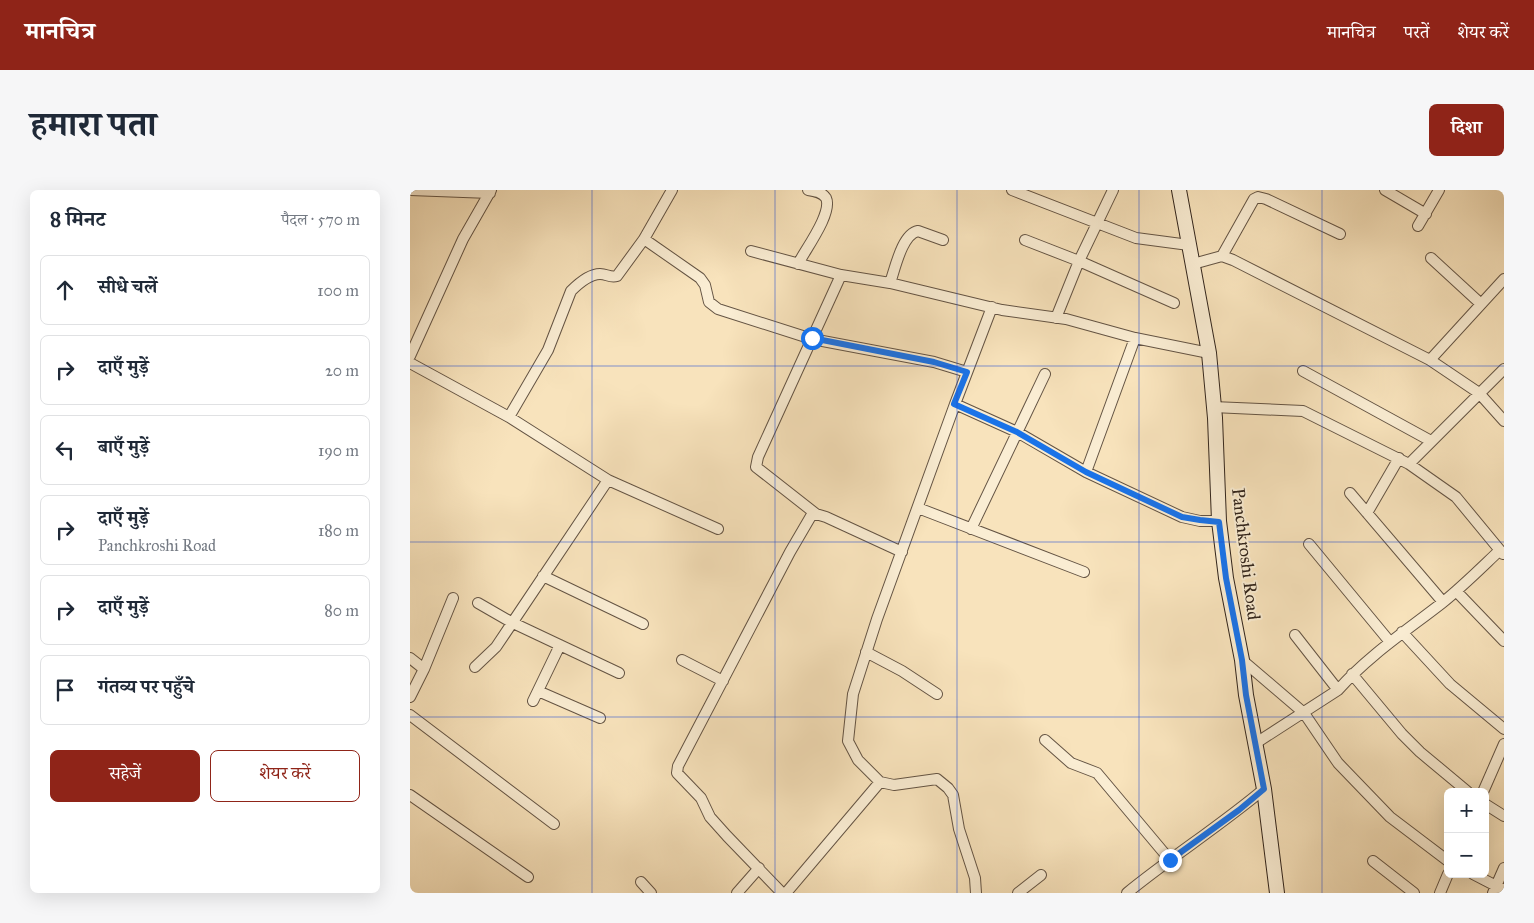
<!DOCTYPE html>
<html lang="hi">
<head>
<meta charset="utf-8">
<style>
	:root { --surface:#fff; --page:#f6f6f7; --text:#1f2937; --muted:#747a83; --line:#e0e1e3; --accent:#8f2418 }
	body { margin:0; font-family:"IM FELL Great Primer","Noto Serif Devanagari",serif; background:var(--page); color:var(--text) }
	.controls { position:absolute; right:15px; bottom:15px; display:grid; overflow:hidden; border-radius:8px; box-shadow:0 5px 20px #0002 }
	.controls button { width:45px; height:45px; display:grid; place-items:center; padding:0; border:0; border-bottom:1px solid var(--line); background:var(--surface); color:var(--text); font:25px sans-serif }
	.stop { position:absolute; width:15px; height:15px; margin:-11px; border:4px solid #1a73e8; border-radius:50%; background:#fff }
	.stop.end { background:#1a73e8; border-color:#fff; box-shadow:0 1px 5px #0008 }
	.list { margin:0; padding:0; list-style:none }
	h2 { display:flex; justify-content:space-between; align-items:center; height:65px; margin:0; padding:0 20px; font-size:21px }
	h2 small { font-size:16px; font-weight:400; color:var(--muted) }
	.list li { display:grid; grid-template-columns:32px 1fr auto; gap:15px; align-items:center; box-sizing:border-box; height:70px; margin:0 10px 10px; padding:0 10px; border:1px solid var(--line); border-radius:8px }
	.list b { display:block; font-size:19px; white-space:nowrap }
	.list p { margin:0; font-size:16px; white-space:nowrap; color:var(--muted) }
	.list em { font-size:16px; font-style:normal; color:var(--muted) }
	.actions { display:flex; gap:10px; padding:15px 20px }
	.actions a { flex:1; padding:11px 0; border:1px solid var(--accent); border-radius:8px; text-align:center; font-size:18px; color:var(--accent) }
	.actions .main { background:var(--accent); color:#fff }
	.icon { flex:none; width:28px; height:28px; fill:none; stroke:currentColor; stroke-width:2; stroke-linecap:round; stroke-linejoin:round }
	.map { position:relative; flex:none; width:1094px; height:703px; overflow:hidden; border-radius:8px }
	header { display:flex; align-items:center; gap:30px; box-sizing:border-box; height:70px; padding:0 25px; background:var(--accent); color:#fff }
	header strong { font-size:24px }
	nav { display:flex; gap:28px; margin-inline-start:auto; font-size:18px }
	.intro { display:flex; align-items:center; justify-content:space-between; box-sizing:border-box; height:120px; padding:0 30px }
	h1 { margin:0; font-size:35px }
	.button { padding:12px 22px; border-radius:8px; background:var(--accent); color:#fff; font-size:18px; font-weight:700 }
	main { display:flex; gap:30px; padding:0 30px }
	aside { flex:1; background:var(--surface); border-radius:8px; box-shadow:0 5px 20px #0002 }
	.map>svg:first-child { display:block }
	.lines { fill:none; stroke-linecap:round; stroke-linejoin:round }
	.street-casing { stroke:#645444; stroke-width:12 }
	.secondary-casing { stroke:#32251c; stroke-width:16 }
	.street { stroke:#faedd3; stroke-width:10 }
	.secondary { stroke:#faedd3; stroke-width:14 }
	.route { stroke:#1a73e8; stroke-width:6 }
	.grid { fill:none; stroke:#1d4ed8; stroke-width:1; stroke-opacity:0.55 }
	.labels { text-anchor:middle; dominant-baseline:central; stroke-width:4; stroke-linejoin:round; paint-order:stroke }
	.street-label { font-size:18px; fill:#32251c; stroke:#faedd3 }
</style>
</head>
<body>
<header>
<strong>मानचित्र</strong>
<nav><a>मानचित्र</a><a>परतें</a><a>शेयर करें</a></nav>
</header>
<div class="intro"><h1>हमारा पता</h1><a class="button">दिशा</a></div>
<main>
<aside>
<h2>8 मिनट<small>पैदल · 570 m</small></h2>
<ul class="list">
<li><svg class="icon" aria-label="ahead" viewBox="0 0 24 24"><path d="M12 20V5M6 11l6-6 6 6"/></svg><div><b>सीधे चलें</b></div><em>100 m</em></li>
<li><svg class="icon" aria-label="right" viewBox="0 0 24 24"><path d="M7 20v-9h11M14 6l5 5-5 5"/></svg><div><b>दाएँ मुड़ें</b></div><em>20 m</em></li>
<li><svg class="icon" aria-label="left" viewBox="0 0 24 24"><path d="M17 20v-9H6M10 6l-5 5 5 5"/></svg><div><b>बाएँ मुड़ें</b></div><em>190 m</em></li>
<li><svg class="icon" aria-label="right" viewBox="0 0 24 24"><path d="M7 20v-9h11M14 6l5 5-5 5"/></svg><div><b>दाएँ मुड़ें</b><p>Panchkroshi Road</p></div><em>180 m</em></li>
<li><svg class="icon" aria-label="right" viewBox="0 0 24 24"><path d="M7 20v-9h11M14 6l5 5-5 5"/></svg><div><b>दाएँ मुड़ें</b></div><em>80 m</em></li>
<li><svg class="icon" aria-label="arrive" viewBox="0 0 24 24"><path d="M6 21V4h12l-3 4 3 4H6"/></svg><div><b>गंतव्य पर पहुँचे</b></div></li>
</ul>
<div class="actions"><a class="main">सहेजें</a><a>शेयर करें</a></div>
</aside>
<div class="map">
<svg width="1094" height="703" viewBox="0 0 1094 703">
	<rect width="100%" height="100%" fill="#f8e3bc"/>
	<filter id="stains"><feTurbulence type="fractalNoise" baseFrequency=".004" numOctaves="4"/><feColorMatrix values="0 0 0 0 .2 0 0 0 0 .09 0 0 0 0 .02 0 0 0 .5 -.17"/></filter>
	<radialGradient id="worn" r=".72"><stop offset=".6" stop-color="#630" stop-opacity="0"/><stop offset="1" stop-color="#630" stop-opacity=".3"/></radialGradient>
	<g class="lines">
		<g class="street-casing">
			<path id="street" d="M0,0L80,3
				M602,0L726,48L779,55
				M975,0L1016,24
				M1008,36L1029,0
				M234,49L290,88L295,95L299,112L308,119L402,149L524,172L557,182
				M615,50L669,71L764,113
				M341,61L431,85L480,93L592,120L656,129L725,148L799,163
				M812,66L844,9L848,7L856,9L930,44
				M1021,68L1071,114
				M388,74C395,60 423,23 416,8C412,2 405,1 398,0
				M783,74L812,66L823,70L1020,170L1069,203L1094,231
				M480,93C485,79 492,44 508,41L533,50
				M646,128L669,71L703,0
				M0,166L53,49L81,0
				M1020,170L1094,89
				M0,173L99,227L198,290L86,457L65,477
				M893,181L1021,251
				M545,214L582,117
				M803,217L893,221L999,274L1094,179
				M99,227L138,160L161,101C168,94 179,84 190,84C197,84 200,88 207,86L234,49L262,0
				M999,274L1046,307L1093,364
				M676,282L725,148
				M198,290L308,339
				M940,303L1033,412
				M508,318L674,382
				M957,323L989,268
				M406,324L346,277L348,267L431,85
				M561,339L635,184
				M899,354L980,452
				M133,386L233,434
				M1046,401L1094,451
				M68,413L101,432L209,483
				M992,442L1040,494L1094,539
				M885,445L928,500C958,466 996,441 1032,413C1052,397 1071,378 1089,361
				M456,462L492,481L527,504
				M0,468L14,479
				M272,470L313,491
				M832,470L894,523L928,573L980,627L1038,671
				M942,484L992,544L1010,562L1058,602
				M128,501L190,528
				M0,507L14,479L43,408
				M123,511L150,455
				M0,525L144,634
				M635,550L661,573L687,583L760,670
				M846,553L928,500
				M1073,602L1094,554
				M0,605L118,687
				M1075,614L1094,626
				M963,671L1004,703
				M1063,684L1094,700
				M231,692L241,703
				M327,703L349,678
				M372,703L317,646L300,627L291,608L267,583L268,576L380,362L401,326L406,324L416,327L492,362
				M376,703L470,592
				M566,703L565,688L549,639L543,605L538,598L527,589L484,595L470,592L448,570L438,551L443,504L467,429L545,214L607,242L676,282L772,327L790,331H809
				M608,703L631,685
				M717,703C761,667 810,636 854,599
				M1030,703L1038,684
				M1083,703L1094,678"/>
		</g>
		<g class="secondary-casing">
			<path id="secondary" d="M769,0L799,163L805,228L809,331L816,388L832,470L836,505L854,599L867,703"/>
		</g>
		<use href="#street" class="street"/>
		<use href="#secondary" class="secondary"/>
	</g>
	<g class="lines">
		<path class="route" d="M402,148L524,172L557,182L544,214L607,242L676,282L772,327L790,330L809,332L816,388L832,470L836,505L854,599L829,620L760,670"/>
	</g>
	<path class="grid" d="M182,0V703M365,0V703M547,0V703M729,0V703M912,0V703M0,176H1094M0,352H1094M0,527H1094"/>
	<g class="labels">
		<g class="street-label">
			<text transform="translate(836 364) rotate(83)">Panchkroshi Road</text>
		</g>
	</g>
	<rect width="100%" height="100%" filter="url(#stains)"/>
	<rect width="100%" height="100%" fill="url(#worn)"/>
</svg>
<div class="controls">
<button>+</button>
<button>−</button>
</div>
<div class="stop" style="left:402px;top:148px"></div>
<div class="stop end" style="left:760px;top:670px"></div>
</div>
</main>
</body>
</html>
